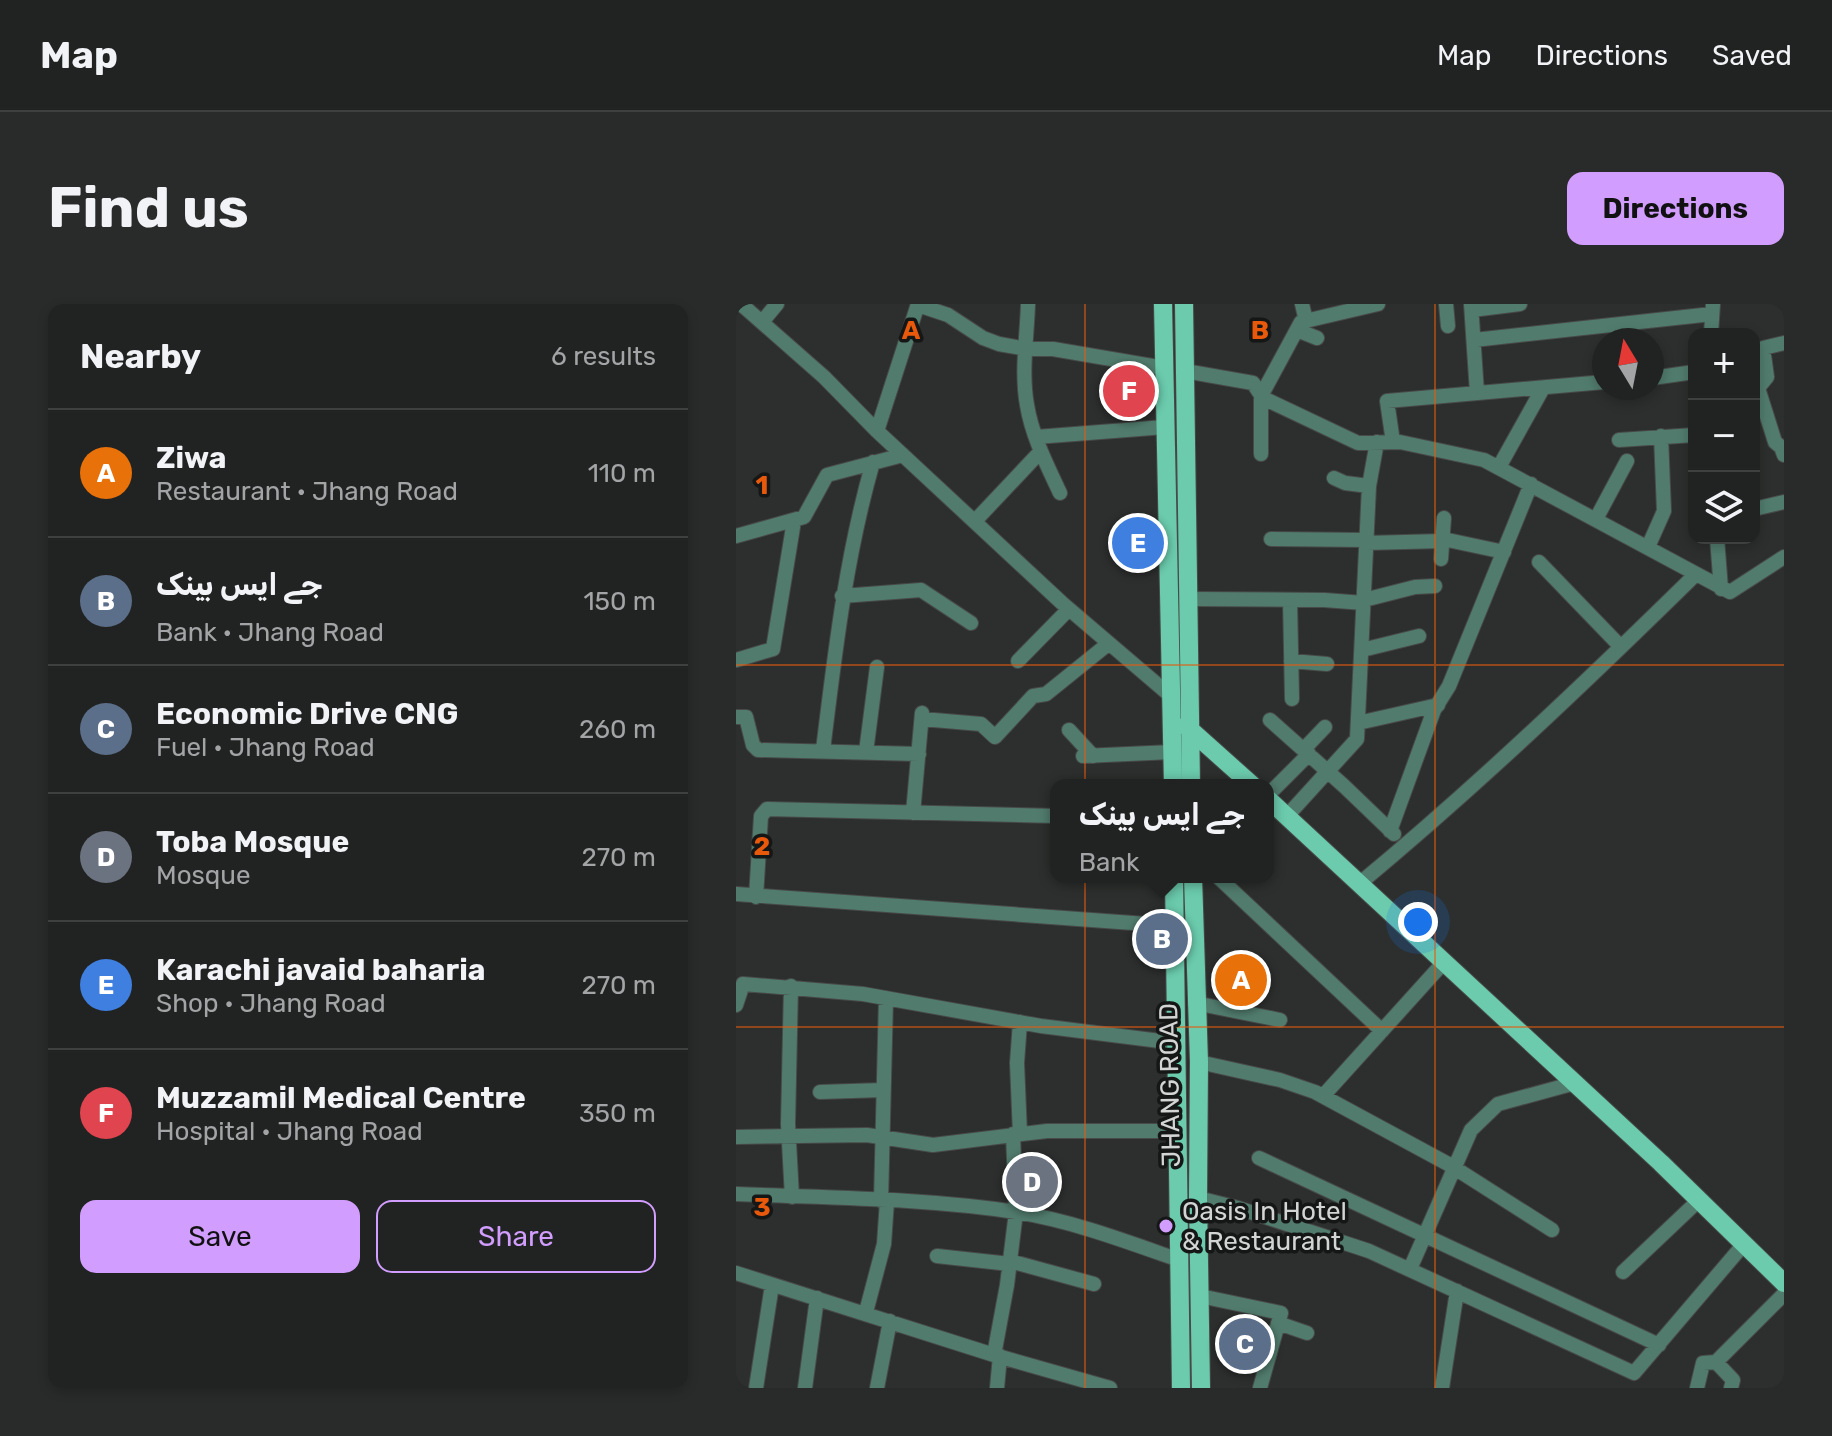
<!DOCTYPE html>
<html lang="en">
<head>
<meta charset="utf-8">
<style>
	:root { --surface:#212322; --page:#292b2a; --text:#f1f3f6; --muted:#a2a4a5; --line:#3e4040; --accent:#d19dfe }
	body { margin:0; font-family:Rubik,"Noto Sans Arabic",sans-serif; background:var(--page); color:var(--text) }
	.controls { position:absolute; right:24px; top:24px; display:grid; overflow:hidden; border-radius:16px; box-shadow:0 4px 12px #0003 }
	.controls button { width:72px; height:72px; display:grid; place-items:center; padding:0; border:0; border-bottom:2px solid var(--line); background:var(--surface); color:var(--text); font:40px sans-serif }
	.compass { position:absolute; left:856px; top:24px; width:72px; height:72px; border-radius:50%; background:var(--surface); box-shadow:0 4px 12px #0003; rotate:350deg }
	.you { position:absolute; left:682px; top:618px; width:28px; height:28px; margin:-20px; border:6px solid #fff; border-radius:50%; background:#1a73e8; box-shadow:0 0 0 12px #1a73e833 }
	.badge { display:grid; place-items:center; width:52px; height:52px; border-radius:50%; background:var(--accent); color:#fff; font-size:26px; font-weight:700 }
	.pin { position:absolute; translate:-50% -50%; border:4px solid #fff; box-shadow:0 2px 8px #0006 }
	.popup { position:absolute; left:314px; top:475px; width:224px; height:104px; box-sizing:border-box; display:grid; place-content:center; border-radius:16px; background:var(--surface); filter:drop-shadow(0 2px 6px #0005); font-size:26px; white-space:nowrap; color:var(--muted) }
	.popup b { font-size:30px; color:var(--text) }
	.popup::after { content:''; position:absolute; left:50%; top:100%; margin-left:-16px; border:16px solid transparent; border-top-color:var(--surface) }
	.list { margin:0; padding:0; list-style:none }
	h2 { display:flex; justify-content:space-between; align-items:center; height:104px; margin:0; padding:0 32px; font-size:34px }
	h2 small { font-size:26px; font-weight:400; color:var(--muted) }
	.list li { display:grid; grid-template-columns:52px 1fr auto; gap:24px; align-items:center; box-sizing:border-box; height:128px; padding:0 32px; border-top:2px solid var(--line) }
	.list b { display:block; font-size:30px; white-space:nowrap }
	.list p { margin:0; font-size:26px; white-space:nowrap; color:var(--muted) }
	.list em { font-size:26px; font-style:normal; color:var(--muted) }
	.actions { display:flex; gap:16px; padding:24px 32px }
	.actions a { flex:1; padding:18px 0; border:2px solid var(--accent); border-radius:16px; text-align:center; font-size:28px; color:var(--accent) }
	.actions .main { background:var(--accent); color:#111 }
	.icon { flex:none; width:44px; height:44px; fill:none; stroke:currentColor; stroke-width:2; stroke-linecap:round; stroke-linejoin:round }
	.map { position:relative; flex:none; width:1048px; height:1084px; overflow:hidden; border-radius:16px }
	header { display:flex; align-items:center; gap:48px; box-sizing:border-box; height:112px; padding:0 40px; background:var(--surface); border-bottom:2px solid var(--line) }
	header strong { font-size:38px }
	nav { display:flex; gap:44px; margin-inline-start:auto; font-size:28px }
	.intro { display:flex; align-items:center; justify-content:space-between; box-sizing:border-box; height:192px; padding:0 48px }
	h1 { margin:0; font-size:56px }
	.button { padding:20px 36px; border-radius:16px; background:var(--accent); color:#111; font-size:28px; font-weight:700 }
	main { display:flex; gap:48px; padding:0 48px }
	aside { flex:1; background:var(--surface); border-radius:16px; box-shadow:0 4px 12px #0003 }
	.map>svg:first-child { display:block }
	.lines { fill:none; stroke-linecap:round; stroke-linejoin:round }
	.minor-casing { stroke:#474a48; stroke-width:16 }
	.major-casing { stroke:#474a48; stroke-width:20 }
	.minor { stroke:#517c6d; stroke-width:14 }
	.major { stroke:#6bcbac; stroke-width:18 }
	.grid { fill:none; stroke:#e8590c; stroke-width:2; stroke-opacity:0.55 }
	.poi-dot { fill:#d19dfe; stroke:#151616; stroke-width:3 }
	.labels { text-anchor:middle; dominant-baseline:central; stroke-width:7; stroke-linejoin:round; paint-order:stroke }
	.street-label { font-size:26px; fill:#d3d5d4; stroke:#151616 }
	.poi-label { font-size:26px; fill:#d3d5d4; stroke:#151616; text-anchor:start }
	.grid-label { font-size:26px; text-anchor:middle; font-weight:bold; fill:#e8590c; stroke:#151616; stroke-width:7; stroke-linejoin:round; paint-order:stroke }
</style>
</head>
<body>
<header>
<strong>Map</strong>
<nav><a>Map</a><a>Directions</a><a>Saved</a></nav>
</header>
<div class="intro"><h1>Find us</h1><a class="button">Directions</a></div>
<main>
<aside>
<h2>Nearby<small>6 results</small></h2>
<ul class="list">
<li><span class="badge" style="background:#e8710a">A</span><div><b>Ziwa</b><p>Restaurant · Jhang Road</p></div><em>110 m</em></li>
<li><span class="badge" style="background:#5c6f8a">B</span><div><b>جے ایس بینک</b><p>Bank · Jhang Road</p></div><em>150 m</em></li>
<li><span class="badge" style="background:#5c6f8a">C</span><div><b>Economic Drive CNG</b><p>Fuel · Jhang Road</p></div><em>260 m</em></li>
<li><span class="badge" style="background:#6b7280">D</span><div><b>Toba Mosque</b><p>Mosque</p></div><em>270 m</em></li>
<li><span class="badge" style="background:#3f7fe0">E</span><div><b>Karachi javaid baharia</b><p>Shop · Jhang Road</p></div><em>270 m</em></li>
<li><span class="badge" style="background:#e0444e">F</span><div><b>Muzzamil Medical Centre</b><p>Hospital · Jhang Road</p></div><em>350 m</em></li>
</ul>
<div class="actions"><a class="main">Save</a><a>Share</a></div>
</aside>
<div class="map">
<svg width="1048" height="1084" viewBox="0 0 1048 1084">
	<rect width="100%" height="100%" fill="#2c2f2d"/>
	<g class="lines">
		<g class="minor-casing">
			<path id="minor" d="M5,0L88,73L141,127L326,299L436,393
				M292,0C291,33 285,68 291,101C296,132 311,161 324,189
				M566,0L570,17
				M710,0L712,22
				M735,0L741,89
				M182,1L212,11L247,34L263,40L291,45H317L428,64
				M736,6L784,0
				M26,18L41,0
				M561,26L581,34
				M975,30L977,0
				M738,36L976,10
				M1048,39L1027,44L1031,73L1022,84L1039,138L1045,143L1048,151
				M449,67L517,79L527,94L622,139L664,138L748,156L994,288L1048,253
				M916,74L958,68
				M141,127L182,0
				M300,133L429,123
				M883,136L958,131
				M657,138L651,97L868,78
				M525,150V92L565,18L642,0
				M763,163L807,84
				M598,174L609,179L633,182
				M1018,205L1048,198
				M860,215L891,157
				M239,217L305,147
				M0,232L68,213L91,171L167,151
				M981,234L985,285
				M535,235L630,236
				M707,235L768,248
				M630,239L707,237
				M912,243L928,207L925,132
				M705,255L708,214
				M803,258L885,343
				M106,292L185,286L235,319
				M453,295L588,296L628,299
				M554,296L556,395
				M628,296L679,283L699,282
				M626,346L683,332
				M0,356L37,345L58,217
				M282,357L333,305
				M555,357L591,360
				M0,413H10L17,441L22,446L183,450
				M186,415L245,420L259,433L297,392L310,390L372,340
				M534,416L608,482L658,530
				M622,419L702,401
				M333,426L357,452
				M568,445L589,423
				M87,446C99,348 110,252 137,158
				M130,448L141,363
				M347,452L436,448
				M532,491L573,450
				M177,509L186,409
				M551,512L621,435L633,182L641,138
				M654,527L698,406L713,382L795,180
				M482,573L646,727
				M623,580C741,482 851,377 960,270
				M0,590L438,622
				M20,593L25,512L31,505L320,512
				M55,682L52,820L56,893
				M459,699L544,716
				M0,701L7,680L127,690L305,722L440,739
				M284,718L281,759L284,830
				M463,758L544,776L579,788L714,861L816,926
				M84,788L147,786
				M587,792L709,657
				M0,833L131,831L197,841L311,827H441
				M523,854L923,1041
				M0,890C93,894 188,894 280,908C336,917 389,937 443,956
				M462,894L502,904L633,947L898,1069L1008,940
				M145,897L150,694
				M201,952L274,960
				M274,957L358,980
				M674,965L735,826L762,800L839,779
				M887,968L963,896
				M0,969L258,1051L374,1084
				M464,992L545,1009L524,1084
				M130,1008L148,940L151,897
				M542,1019L571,1029
				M258,1051L271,981L280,908L277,830
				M980,1058L997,1076L995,1084
				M20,1084L36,981
				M69,1084L81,994
				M141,1084L154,1017
				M261,1084L264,1052
				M706,1084L721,987
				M961,1084L967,1059L980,1058L1048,990"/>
		</g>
		<g class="major-casing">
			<path id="major" d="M427,0L437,481
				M448,0L455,481
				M450,422L516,481
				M532,495L925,859L1048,979
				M438,573L445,1084
				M457,573L463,758L462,894L465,1084"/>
		</g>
		<use href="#minor" class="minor"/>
		<use href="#major" class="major"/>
	</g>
	<path class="grid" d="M349,0V1084M699,0V1084M0,361H1048M0,723H1048"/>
	<circle class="poi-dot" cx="430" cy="922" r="8"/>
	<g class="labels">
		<g class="street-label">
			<text transform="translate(434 781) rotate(-91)">JHANG ROAD</text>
		</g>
		<g class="poi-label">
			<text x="446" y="907">Oasis In Hotel<tspan x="446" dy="30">&amp; Restaurant</tspan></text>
		</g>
	</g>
	<g class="grid-label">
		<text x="175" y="35">A</text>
		<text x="524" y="35">B</text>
		<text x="26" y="190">1</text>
		<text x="26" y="551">2</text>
		<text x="26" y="912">3</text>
	</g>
</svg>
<div class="controls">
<button>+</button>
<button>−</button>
<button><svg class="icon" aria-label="layers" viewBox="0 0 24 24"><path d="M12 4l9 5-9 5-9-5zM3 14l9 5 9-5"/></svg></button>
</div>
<svg class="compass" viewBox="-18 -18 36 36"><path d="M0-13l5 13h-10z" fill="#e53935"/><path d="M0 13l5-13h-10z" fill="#a2a4a5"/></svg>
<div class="you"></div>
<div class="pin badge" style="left:505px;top:676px;background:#e8710a">A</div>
<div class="pin badge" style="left:426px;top:635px;background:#5c6f8a">B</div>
<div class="popup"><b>جے ایس بینک</b>Bank</div>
<div class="pin badge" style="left:509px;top:1040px;background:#5c6f8a">C</div>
<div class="pin badge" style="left:296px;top:878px;background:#6b7280">D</div>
<div class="pin badge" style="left:402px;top:239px;background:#3f7fe0">E</div>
<div class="pin badge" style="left:393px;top:87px;background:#e0444e">F</div>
</div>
</main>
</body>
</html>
